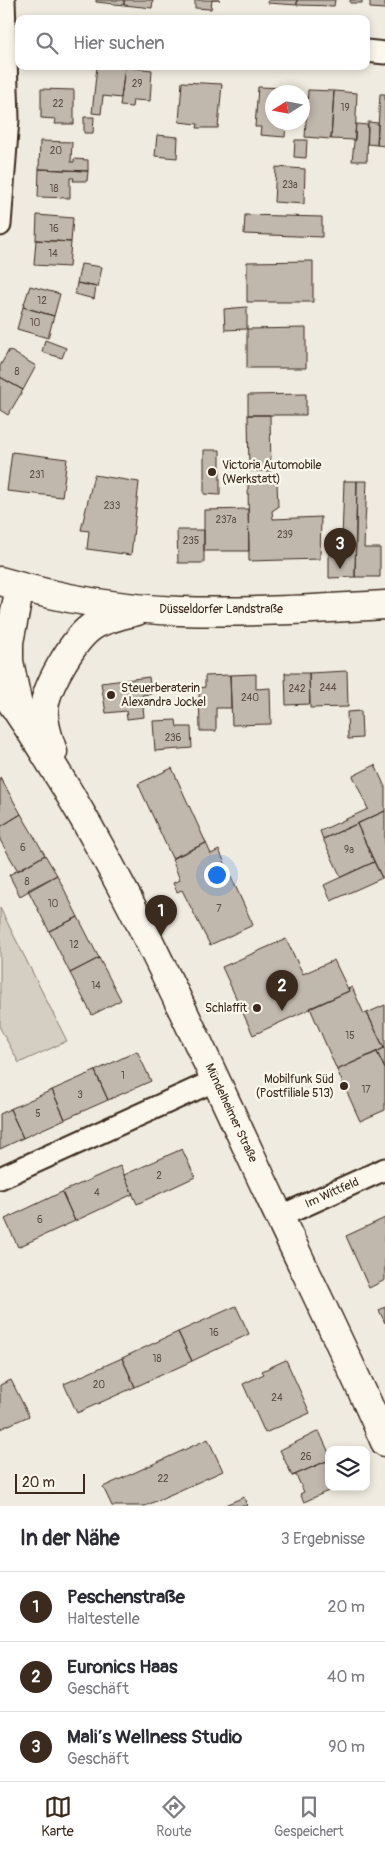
<!DOCTYPE html>
<html lang="de">
<head>
<meta charset="utf-8">
<style>
	:root { --surface:#fff; --page:#f7f7f7; --text:#2b2b33; --muted:#7c7c81; --line:#e1e1e2; --accent:#3b2a1e }
	body { margin:0; font-family:Pangolin,sans-serif; background:var(--page); color:var(--text) }
	.controls { position:absolute; right:15px; bottom:15px; display:grid; overflow:hidden; border-radius:10px; box-shadow:0 2px 8px #0003 }
	.controls button { width:45px; height:45px; display:grid; place-items:center; padding:0; border:0; border-bottom:1px solid var(--line); background:var(--surface); color:var(--text); font:25px sans-serif }
	.compass { position:absolute; left:265px; top:85px; width:45px; height:45px; border-radius:50%; background:var(--surface); box-shadow:0 2px 8px #0003; rotate:259deg }
	.scale { position:absolute; left:15px; bottom:12px; width:70px; box-sizing:border-box; padding-left:5px; border:2px solid #3b2a1e; border-top:0; font-size:14px; line-height:18px; white-space:nowrap; color:#3b2a1e; -webkit-text-stroke:4px #fbf7ec; paint-order:stroke }
	.you { position:absolute; left:216px; top:874px; width:18px; height:18px; margin:-12px; border:4px solid #fff; border-radius:50%; background:#1a73e8; box-shadow:0 0 0 8px #1a73e833 }
	.badge { display:grid; place-items:center; width:32px; height:32px; border-radius:50%; background:var(--accent); color:#fff; font-size:16px; font-weight:700 }
	.pin { position:absolute; translate:-50% -41px; filter:drop-shadow(0 1px 2px #0008) }
	.pin::after { content:''; position:absolute; top:26px; width:18px; height:15px; background:inherit; clip-path:polygon(0 0,100% 0,50% 100%) }
	.list { margin:0; padding:0; list-style:none }
	h2 { display:flex; justify-content:space-between; align-items:center; height:65px; margin:0; padding:0 20px; font-size:21px }
	h2 small { font-size:16px; font-weight:400; color:var(--muted) }
	.list li { display:grid; grid-template-columns:32px 1fr auto; gap:15px; align-items:center; box-sizing:border-box; height:70px; padding:0 20px; border-top:1px solid var(--line) }
	.list b { display:block; font-size:19px; white-space:nowrap }
	.list p { margin:0; font-size:16px; white-space:nowrap; color:var(--muted) }
	.list em { font-size:16px; font-style:normal; color:var(--muted) }
	.icon { flex:none; width:28px; height:28px; fill:none; stroke:currentColor; stroke-width:2; stroke-linecap:round; stroke-linejoin:round }
	.map { position:relative; flex:none; width:385px; height:1506px; overflow:hidden }
	.search { position:absolute; background:var(--surface); box-shadow:0 2px 8px #0003; left:15px; right:15px; top:15px; height:55px; display:flex; align-items:center; gap:12px; box-sizing:border-box; padding:0 18px; border-radius:10px; color:var(--muted); font-size:19px }
	.sheet { height:275px; background:var(--surface) }
	nav { display:flex; justify-content:space-around; align-items:center; box-sizing:border-box; height:70px; border-top:1px solid var(--line); background:var(--surface); font-size:14px; color:var(--muted) }
	nav a { display:grid; justify-items:center; gap:2px }
	nav .on { color:var(--accent) }
	.map>svg:first-child { display:block }
	.green { fill:#d5cec3; stroke:#887c70 }
	.building { fill:#c0b8ad; stroke:#3b2a1e }
	.lines { fill:none; stroke-linecap:round; stroke-linejoin:round }
	.minor-casing { stroke:#3b2a1e; stroke-width:25 }
	.secondary-casing { stroke:#3b2a1e; stroke-width:31 }
	.minor { stroke:#fbf7ec; stroke-width:21 }
	.secondary { stroke:#fbf7ec; stroke-width:28 }
	.poi-dot { fill:#3b2a1e; stroke:#fbf7ec; stroke-width:2 }
	.labels { text-anchor:middle; dominant-baseline:central; stroke-width:4.5; stroke-linejoin:round; paint-order:stroke }
	.number-label { font-size:10px; fill:#5c4e42 }
	.poi-label { font-size:12px; fill:#3b2a1e; stroke:#fbf7ec; text-anchor:start }
	.street-label { font-size:12px; fill:#3b2a1e; stroke:#fbf7ec }
</style>
</head>
<body>
<div class="map">
<svg width="385" height="1506" viewBox="0 0 385 1506">
	<rect width="100%" height="100%" fill="#f0ebe0"/>
	<filter id="ink" filterUnits="userSpaceOnUse"><feTurbulence type="fractalNoise" baseFrequency=".02" numOctaves="2"/><feDisplacementMap in="SourceGraphic" scale="10" xChannelSelector="R" yChannelSelector="G"/><feConvolveMatrix kernelMatrix="1 2 1 2 8 2 1 2 1" color-interpolation-filters="sRGB"/></filter>
	<g filter="url(#ink)">
		<path class="green" d="M0,908L67,1041L19,1063L0,1028Z"/>
		<path class="building" d="M96,0H124V5L96,2Z
			M124,0H153L152,8L124,5Z
			M195,0H220H212L211,9L195,8Z
			M268,0H297V5L268,3Z
			M297,0H335L334,6L297,5Z
			M350,0H362V3H350Z
			M370,0H385V9L370,8Z
			M97,66L125,67L121,98L103,96L101,114L92,113Z
			M125,67L152,70L150,101L133,100L132,107L120,106Z
			M182,82L222,84L218,128H197L198,124L179,122Z
			M258,87L288,88V92H272V122H286L285,137L260,135L261,127H255Z
			M41,89L74,90V124H55L56,119L41,118Z
			M308,90L334,91L331,139L305,137Z
			M334,91L357,93L355,140L331,139Z
			M380,94H385V146L377,145Z
			M84,117H94L93,133H84Z
			M368,122L378,123L377,145L367,144Z
			M356,124L368,125L367,161H352Z
			M157,135L178,137L177,158L155,156Z
			M295,140H307L306,158L294,157Z
			M40,141L72,142L71,162H74V159L88,160V171L39,169Z
			M276,167L305,169L304,204L274,202Z
			M39,169L88,171L87,181H73L74,178H70V198L38,197Z
			M37,215L73,218L71,242L36,240Z
			M245,215L322,217V237L244,234Z
			M36,240L71,242L69,267L34,265Z
			M313,261V302H247V262Z
			M81,264L102,267L98,287L77,283Z
			M77,283L96,287L94,299L75,294Z
			M30,286L60,294L54,316L23,307Z
			M23,307L54,316L48,338L17,329Z
			M247,307V329L225,330L224,309Z
			M306,328V368H247V329Z
			M45,340L66,348L62,358L42,352Z
			M9,350L36,366L23,390L0,377V366Z
			M0,377L23,390L8,415L0,410Z
			M306,394V415H248V395Z
			M248,415H270L271,471H249Z
			M204,450H220V495L204,494Z
			M12,452L67,459L62,497L7,491Z
			M94,475L139,482L131,555L87,549L89,531L81,530Z
			M272,481L277,483L278,507L272,511L273,519L321,517L320,559L249,561L248,482Z
			M344,481H357L355,577L329,578V539H342Z
			M357,481H367L364,548H380V577H355Z
			M248,509L249,551H204V510Z
			M177,530H204V563H178Z
			M347,671L348,707L310,708L309,673Z
			M285,673H309L310,704L286,705Z
			M256,674V689L270,688L271,724L232,725L230,675Z
			M230,675L231,708H216V731H200L199,688L205,687V676Z
			M149,677L151,694L142,695L144,717L127,719L126,711L106,713L101,683Z
			M361,711L362,738L348,739L347,712Z
			M176,720L177,727H191L192,748L155,751L153,721Z
			M375,765L385,787V811L323,839L320,831L368,809L353,776Z
			M172,768L206,843L172,858L138,784Z
			M0,777L21,814L0,827Z
			M385,811V876L382,878L357,824Z
			M21,814L45,855L18,871L0,840V827Z
			M357,824L374,862L341,877L323,839Z
			M206,843L211,854L219,850L253,925L210,945L182,890L177,892L173,883L180,880L172,859Z
			M45,855L57,875L20,896L9,875Z
			M374,862L382,878L331,901L324,885Z
			M57,875L78,917L49,931L28,890Z
			M78,917L99,958L70,973L49,931Z
			M286,939L303,974L334,960L349,991L253,1035L222,967Z
			M99,958L121,1000L92,1015L70,973Z
			M352,987L364,1014L367,1013L384,1048L337,1070L310,1008L349,991L348,989Z
			M385,1005V1048H384L367,1013Z
			M384,1048H385V1069L377,1052Z
			M137,1051L151,1081L108,1100L95,1071Z
			M377,1052L385,1069V1110L360,1121L337,1070Z
			M95,1071L108,1100L65,1119L52,1090Z
			M52,1090L65,1119L23,1138L10,1109Z
			M10,1109L23,1138L0,1149V1114Z
			M182,1149L195,1177L137,1204L124,1175Z
			M120,1166L133,1194L75,1221L62,1192Z
			M62,1192L75,1221L18,1247L5,1219Z
			M385,1218V1280L369,1288L346,1236Z
			M236,1306L249,1334L192,1361L178,1332Z
			M385,1307V1323L379,1310Z
			M178,1332L192,1361L135,1387L122,1358Z
			M122,1358L135,1387L77,1413L64,1384Z
			M286,1360L310,1413L265,1433L243,1384L264,1374L262,1371Z
			M11,1380L29,1416L0,1429V1385Z
			M319,1431L329,1453V1460L292,1476L280,1450Z
			M208,1439L223,1471L145,1506H112L103,1487Z
			M329,1460V1487H337L304,1502L300,1494L304,1492L296,1475L292,1476Z
			M244,1497L247,1506H226L225,1505Z"/>
		<g class="lines">
			<g class="minor-casing">
				<path id="minor" d="M366,51L385,53
					M0,225L8,119L4,0
					M0,1178L216,1080
					M279,1217L385,1169"/>
			</g>
			<g class="secondary-casing">
				<path id="secondary" d="M0,581C58,598 119,609 180,611C248,613 317,609 385,605
					M0,686C103,831 176,995 251,1156C295,1252 343,1346 385,1442
					M18,706L9,661V642L20,587
					M53,752C49,739 43,725 44,711C44,689 73,641 90,628C101,619 123,615 137,611"/>
			</g>
			<use href="#minor" class="minor"/>
			<use href="#secondary" class="secondary"/>
		</g>
	</g>
	<g class="poi-dot">
		<circle cx="212" cy="472" r="5"/>
		<circle cx="111" cy="695" r="5"/>
		<circle cx="257" cy="1008" r="5"/>
		<circle cx="344" cy="1086" r="5"/>
	</g>
	<g class="labels">
		<g class="number-label">
			<text x="137" y="84">29</text>
			<text x="58" y="104">22</text>
			<text x="345" y="108">19</text>
			<text x="56" y="151">20</text>
			<text x="290" y="185">23a</text>
			<text x="54" y="189">18</text>
			<text x="54" y="229">16</text>
			<text x="53" y="254">14</text>
			<text x="42" y="301">12</text>
			<text x="35" y="323">10</text>
			<text x="17" y="372">8</text>
			<text x="37" y="475">231</text>
			<text x="112" y="506">233</text>
			<text x="226" y="520">237a</text>
			<text x="285" y="535">239</text>
			<text x="191" y="541">235</text>
			<text x="328" y="688">244</text>
			<text x="297" y="689">242</text>
			<text x="250" y="698">240</text>
			<text x="173" y="738">236</text>
			<text x="23" y="848">6</text>
			<text x="349" y="850">9a</text>
			<text x="27" y="882">8</text>
			<text x="53" y="904">10</text>
			<text x="219" y="909">7</text>
			<text x="74" y="945">12</text>
			<text x="96" y="986">14</text>
			<text x="350" y="1036">15</text>
			<text x="123" y="1076">1</text>
			<text x="366" y="1090">17</text>
			<text x="80" y="1095">3</text>
			<text x="38" y="1114">5</text>
			<text x="159" y="1176">2</text>
			<text x="97" y="1193">4</text>
			<text x="40" y="1220">6</text>
			<text x="214" y="1333">16</text>
			<text x="157" y="1359">18</text>
			<text x="99" y="1385">20</text>
			<text x="277" y="1398">24</text>
			<text x="306" y="1457">26</text>
			<text x="163" y="1479">22</text>
		</g>
		<g class="poi-label">
			<text x="222" y="465">Victoria Automobile<tspan x="222" dy="14">(Werkstatt)</tspan></text>
			<text x="121" y="688">Steuerberaterin<tspan x="121" dy="14">Alexandra Jockel</tspan></text>
			<text x="247" y="1008" text-anchor="end">Schlaffit</text>
			<text x="334" y="1079" text-anchor="end">Mobilfunk Süd<tspan x="334" dy="14">(Postfiliale 513)</tspan></text>
		</g>
		<g class="street-label">
			<text x="221" y="609">Düsseldorfer Landstraße</text>
			<text transform="translate(231 1113) rotate(65)">Mündelheimer Straße</text>
			<text transform="translate(332 1193) rotate(-24)">Im Wittfeld</text>
		</g>
	</g>
</svg>
<div class="controls">
<button><svg class="icon" aria-label="layers" viewBox="0 0 24 24"><path d="M12 4l9 5-9 5-9-5zM3 14l9 5 9-5"/></svg></button>
</div>
<svg class="compass" viewBox="-18 -18 36 36"><path d="M0-13l5 13h-10z" fill="#e53935"/><path d="M0 13l5-13h-10z" fill="#7c7c81"/></svg>
<div class="scale">20 m</div>
<div class="you"></div>
<div class="pin badge" style="left:161px;top:936px">1</div>
<div class="pin badge" style="left:282px;top:1011px">2</div>
<div class="pin badge" style="left:340px;top:569px">3</div>
<div class="search"><svg class="icon" aria-label="search" viewBox="0 0 24 24"><circle cx="10" cy="10" r="6"/><path d="M15 15l6 6"/></svg>Hier suchen</div>
</div>
<section class="sheet">
<h2>In der Nähe<small>3 Ergebnisse</small></h2>
<ul class="list">
<li><span class="badge">1</span><div><b>Peschenstraße</b><p>Haltestelle</p></div><em>20 m</em></li>
<li><span class="badge">2</span><div><b>Euronics Haas</b><p>Geschäft</p></div><em>40 m</em></li>
<li><span class="badge">3</span><div><b>Mali‘s Wellness Studio</b><p>Geschäft</p></div><em>90 m</em></li>
</ul>
</section>
<nav>
<a class="on"><svg class="icon" aria-label="map" viewBox="0 0 24 24"><path d="M3 6l6-2 6 2 6-2v14l-6 2-6-2-6 2zM9 4v14M15 6v14"/></svg>Karte</a>
<a><svg class="icon" aria-label="directions" viewBox="0 0 24 24"><path d="M12 3l9 9-9 9-9-9zM9 14v-3h6M13 9l2 2-2 2"/></svg>Route</a>
<a><svg class="icon" aria-label="saved" viewBox="0 0 24 24"><path d="M7 4h10v16l-5-4-5 4z"/></svg>Gespeichert</a>
</nav>
</body>
</html>
